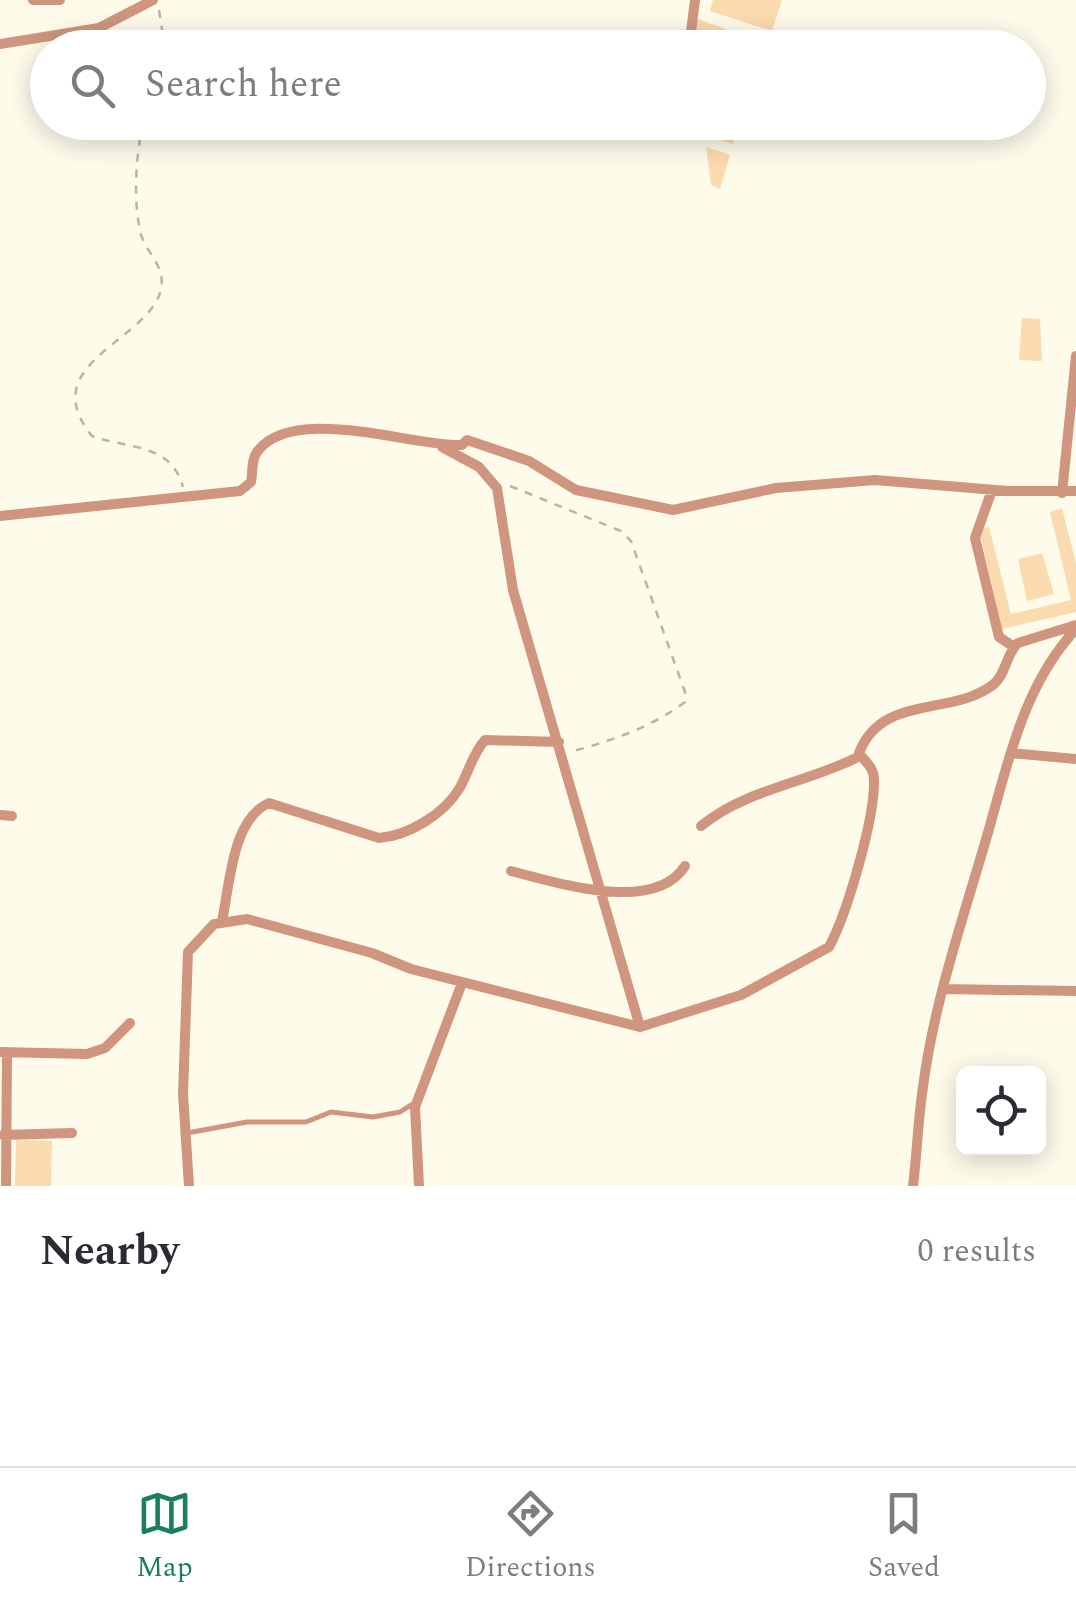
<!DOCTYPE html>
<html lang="en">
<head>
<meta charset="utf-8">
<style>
	:root { --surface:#fff; --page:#f2f2f3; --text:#2b2b33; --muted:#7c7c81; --line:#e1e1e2; --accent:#1a805a }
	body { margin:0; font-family:Spectral,serif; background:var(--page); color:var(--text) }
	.controls { position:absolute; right:30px; bottom:30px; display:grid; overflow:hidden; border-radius:15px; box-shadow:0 5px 25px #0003 }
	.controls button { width:90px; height:90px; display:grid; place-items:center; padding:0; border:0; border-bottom:2px solid var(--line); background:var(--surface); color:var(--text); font:50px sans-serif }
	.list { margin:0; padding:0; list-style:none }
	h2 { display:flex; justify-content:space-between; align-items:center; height:130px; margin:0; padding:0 40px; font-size:42px }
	h2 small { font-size:32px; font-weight:400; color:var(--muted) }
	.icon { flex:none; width:55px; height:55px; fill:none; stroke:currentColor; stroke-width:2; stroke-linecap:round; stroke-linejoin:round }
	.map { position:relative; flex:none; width:1076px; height:1186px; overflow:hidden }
	.search { position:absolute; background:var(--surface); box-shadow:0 5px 25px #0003; left:30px; right:30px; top:30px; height:110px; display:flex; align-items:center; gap:25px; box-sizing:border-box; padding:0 35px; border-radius:55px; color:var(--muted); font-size:38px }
	.sheet { height:280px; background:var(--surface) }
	nav { display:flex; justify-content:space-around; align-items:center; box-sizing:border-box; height:140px; border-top:2px solid var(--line); background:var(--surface); font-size:28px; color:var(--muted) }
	nav a { display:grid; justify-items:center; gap:5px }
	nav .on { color:var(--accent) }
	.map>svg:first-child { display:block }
	.building { fill:#fadbaf }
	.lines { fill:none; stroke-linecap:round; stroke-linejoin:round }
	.path { stroke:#b8b4a6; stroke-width:2.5; stroke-dasharray:8 8; stroke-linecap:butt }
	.service { stroke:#cf957e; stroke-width:5 }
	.minor { stroke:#cf957e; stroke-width:10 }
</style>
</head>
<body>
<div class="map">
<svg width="1076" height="1186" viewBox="0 0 1076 1186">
	<rect width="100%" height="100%" fill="#fffbeb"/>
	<path class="building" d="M713,0H782L772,31L710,11Z
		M695,18L767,44L765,48H691Z
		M704,122H740L733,144L701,134Z
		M706,147L730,155L720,189L711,185Z
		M1022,318L1040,319L1042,361L1019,360Z
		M1062,508L1076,563V612L1002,629L979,529L989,527L1011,614L1071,600L1050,512Z
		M1042,553L1054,594L1027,601L1018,559Z
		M16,1140L52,1141L51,1186H15Z"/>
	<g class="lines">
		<path class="path" d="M159,10L165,48
			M143,122C136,157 133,196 140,231C145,255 174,270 156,302C130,346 38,369 92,436C126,449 171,442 183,487
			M510,486L621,531L631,541L685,692V702C652,727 609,742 569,752"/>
		<path class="service" d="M187,1133L247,1122H306L331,1112L373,1117L400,1112L414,1103"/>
		<path class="minor" d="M33,0H60
			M0,44L99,28L153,0
			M689,48L695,0
			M688,123V122
			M442,447L479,467L497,488L513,590L640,1027
			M992,490L975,538L999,637L1014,647
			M1062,493L1076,356
			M0,516L240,491L251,482C253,472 251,460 257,452C292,403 413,447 462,445L467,440L529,461L576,490L673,510L776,488L875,480L1008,491H1076
			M1011,753L1076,759
			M0,815L12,816
			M701,826C748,788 808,783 860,756
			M511,871C555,882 654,915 685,866
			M222,921C230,884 232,819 269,803L379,838C408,836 444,814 459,789C468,774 473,753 485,740L559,742
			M943,989L1076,991
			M0,1052L87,1054L105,1048L130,1023
			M3,1135L72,1133
			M6,1186L7,1052
			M189,1186L183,1094L188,952L214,924L247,919L372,953L411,969L640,1027L741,995L829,947C847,914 875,818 874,780C874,767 865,762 859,753C882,693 953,717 994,684C1006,674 1006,654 1018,643L1076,625
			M419,1186L415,1107L462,983
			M913,1186C917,1153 918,1120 923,1087C934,1002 963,919 987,836C1008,763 1023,686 1076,629"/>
	</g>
</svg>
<div class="controls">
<button><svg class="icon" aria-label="locate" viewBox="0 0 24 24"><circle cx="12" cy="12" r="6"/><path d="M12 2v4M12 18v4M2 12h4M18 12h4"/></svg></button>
</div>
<div class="search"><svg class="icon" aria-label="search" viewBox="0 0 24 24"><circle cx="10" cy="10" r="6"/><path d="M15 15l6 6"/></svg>Search here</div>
</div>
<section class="sheet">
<h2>Nearby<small>0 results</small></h2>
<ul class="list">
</ul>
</section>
<nav>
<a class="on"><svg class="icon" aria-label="map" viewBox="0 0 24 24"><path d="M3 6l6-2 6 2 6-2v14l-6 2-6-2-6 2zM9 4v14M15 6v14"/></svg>Map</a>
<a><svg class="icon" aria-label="directions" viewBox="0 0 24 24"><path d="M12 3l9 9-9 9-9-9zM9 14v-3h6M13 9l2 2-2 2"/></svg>Directions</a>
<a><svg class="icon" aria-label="saved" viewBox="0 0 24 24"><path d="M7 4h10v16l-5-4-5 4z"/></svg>Saved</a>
</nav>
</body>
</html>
